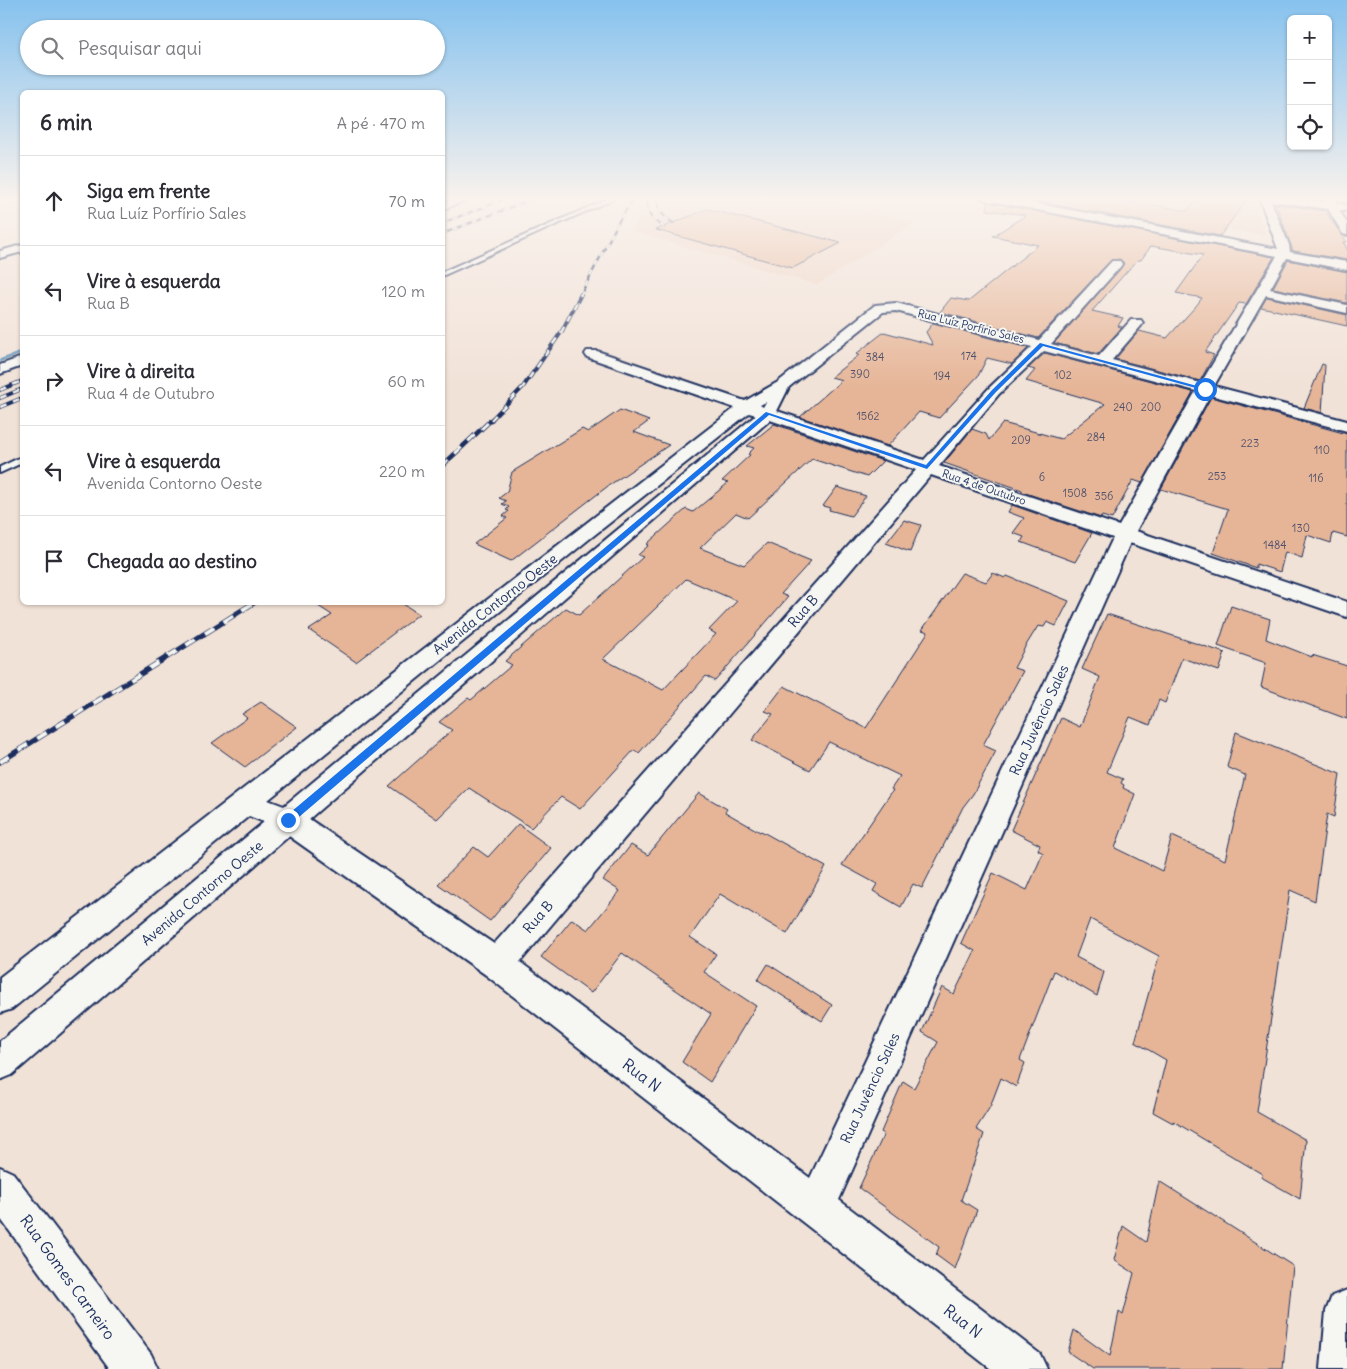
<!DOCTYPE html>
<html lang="pt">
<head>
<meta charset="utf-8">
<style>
	:root { --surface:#fff; --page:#f2f2f3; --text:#2b2b33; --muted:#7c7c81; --line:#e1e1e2 }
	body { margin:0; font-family:Delius,sans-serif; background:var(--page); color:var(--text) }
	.controls { position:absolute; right:15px; top:15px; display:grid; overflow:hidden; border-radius:8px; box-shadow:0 1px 4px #0004 }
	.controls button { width:45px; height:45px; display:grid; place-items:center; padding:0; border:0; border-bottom:1px solid var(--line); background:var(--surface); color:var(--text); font:25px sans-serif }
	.stop { position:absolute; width:15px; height:15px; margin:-11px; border:4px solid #1a73e8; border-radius:50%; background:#fff }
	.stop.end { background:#1a73e8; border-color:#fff; box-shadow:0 1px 5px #0008 }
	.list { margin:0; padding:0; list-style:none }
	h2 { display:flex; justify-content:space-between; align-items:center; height:65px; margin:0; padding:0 20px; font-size:21px }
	h2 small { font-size:16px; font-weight:400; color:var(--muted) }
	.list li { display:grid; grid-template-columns:32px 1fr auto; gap:15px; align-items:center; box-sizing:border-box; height:90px; padding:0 20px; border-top:1px solid var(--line) }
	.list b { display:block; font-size:19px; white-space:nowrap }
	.list p { margin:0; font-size:16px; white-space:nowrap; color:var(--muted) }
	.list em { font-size:16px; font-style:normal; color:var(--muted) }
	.icon { flex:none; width:28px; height:28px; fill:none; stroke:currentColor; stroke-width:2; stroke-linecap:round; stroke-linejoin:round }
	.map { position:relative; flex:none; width:1347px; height:1369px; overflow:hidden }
	.search { position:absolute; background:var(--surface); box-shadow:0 1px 4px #0004; left:20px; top:20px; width:425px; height:55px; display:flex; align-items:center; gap:12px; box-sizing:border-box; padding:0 18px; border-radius:28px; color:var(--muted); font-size:19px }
	.panel { position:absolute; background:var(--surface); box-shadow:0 1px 4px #0004; left:20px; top:90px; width:425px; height:515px; border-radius:8px }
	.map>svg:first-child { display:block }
	.built { fill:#eed4c4 }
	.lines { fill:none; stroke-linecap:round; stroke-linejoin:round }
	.stream { fill:#6494b9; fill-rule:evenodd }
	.building { fill:#e6b597; stroke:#1b2f5e; fill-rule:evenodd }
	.service-casing { stroke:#1b2f5e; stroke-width:4 }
	.minor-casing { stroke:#1b2f5e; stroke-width:4 }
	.service { fill:#f6f6f2; fill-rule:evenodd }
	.minor { fill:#f6f6f2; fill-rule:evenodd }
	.rail-far3-casing { stroke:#1b2f5e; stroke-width:2.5 }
	.rail-far2-casing { stroke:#1b2f5e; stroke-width:4 }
	.rail-far1-casing { stroke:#1b2f5e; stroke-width:4.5 }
	.rail-casing { stroke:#1b2f5e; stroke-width:5.5 }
	.rail-far3 { stroke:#f6f6f2; stroke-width:2; stroke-dasharray:5.5; stroke-linecap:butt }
	.rail-far2 { stroke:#f6f6f2; stroke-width:2.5; stroke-dasharray:7; stroke-linecap:butt }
	.rail-far1 { stroke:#f6f6f2; stroke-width:3; stroke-dasharray:9; stroke-linecap:butt }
	.rail { stroke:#f6f6f2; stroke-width:4; stroke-dasharray:11; stroke-linecap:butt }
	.route { fill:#1a73e8 }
	.labels { text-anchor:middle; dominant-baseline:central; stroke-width:4; stroke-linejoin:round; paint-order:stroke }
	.far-street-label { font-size:11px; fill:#1b2f5e; stroke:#f6f6f2 }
	.number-label { font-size:11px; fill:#4e506c }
	.street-label { font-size:14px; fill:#1b2f5e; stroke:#f6f6f2 }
	.near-street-label { font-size:16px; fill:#1b2f5e; stroke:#f6f6f2 }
</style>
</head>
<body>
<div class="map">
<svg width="1347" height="1369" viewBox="0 0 1347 1369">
	<rect width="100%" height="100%" fill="#f1e2d7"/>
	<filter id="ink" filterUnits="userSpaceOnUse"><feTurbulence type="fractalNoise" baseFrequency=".02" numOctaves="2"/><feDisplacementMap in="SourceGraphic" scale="10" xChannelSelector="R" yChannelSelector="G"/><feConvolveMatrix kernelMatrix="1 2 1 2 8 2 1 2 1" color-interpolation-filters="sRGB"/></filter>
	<g filter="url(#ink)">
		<path class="built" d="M663,197H797L916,222L817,285L632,231L640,212L664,211Z
			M1056,197H1251L1265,233L1261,235Z"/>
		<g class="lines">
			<path class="stream" d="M20,352H22V354L0,362V359Z"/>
		</g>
		<path class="building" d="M1013,197H1110L1187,211L1199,197H1249L1220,236Z
			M988,202L1274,257L1246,304L1239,303L1205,352L1214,355L1200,381L1115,359L1139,331L1167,338L1196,306L1202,298L1176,293L1203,255L1151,246L1141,260H1137L1092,311L1123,318L1118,326L1122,327L1098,354L1054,343L1121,268L1124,263L1120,259L1111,260L1038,338L940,312L951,298L969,301L1038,245L993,236L1026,215L987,210Z
			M1276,204L1325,211L1347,242H1343L1347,248V260L1293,251Z
			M707,209L791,230L841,243L793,268L656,230Z
			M1288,260L1347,272V303L1273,288Z
			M1267,297L1347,315V326L1261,307Z
			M933,323L1028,348L1012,364L987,358L978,376L939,418L919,412L888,446L800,417L842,380L831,377L859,355L856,354L884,332L933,345L926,332Z
			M1045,353L1193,392L1142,483L1133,480L1112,519L1102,516L1101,518L1022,492V490L944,463L972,429L986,434L989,440L1003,423L1061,439L1105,404L1026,381L1035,370L1028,368Z
			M1322,364L1325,365L1322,413L1304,408Z
			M1211,397L1347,434V537L1333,533L1331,543L1307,535L1302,558L1285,552L1280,572L1256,564V568L1213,553L1228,509L1161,489Z
			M620,410L649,421L634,432L669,445L608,486L511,561L474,544L507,518L503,516L509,511L506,510L509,507L502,504L506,501L499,498L507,492L512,472L582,429L588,432Z
			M774,424L883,461L867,477L812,459L748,518L736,513L700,548L744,565L767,543L811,561L781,594L788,597L715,681L706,676L639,753L634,750L580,809L561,797L531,828L469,788L437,819L389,786L452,730L439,722L468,698L471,700L512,665L505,661L566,608L579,615L643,557L638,555L649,545L647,544L686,509L693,512L728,483L722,481L750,455L748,454L754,448L747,446ZM686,579L737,601L709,630L716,634L663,690L603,659Z
			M837,487L866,496L851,516L829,510L830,508L823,506Z
			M1012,505L1092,533L1075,562L1021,542L1024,537L1013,533L1024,518L1008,512Z
			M904,520L921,525L910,552L886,543Z
			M962,573L986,582L993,573L1005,578L1007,576L1069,601L1056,626L1047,622L1044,627L1038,626L1025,647L1014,668L1023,671L983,745L996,751L973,794L963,807L922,888L913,884L901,907L873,891L877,884L842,865L893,790L891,789L900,776L829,742L810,770L752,740L773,714L765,711L784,686L866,728L928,632L922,630Z
			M312,602H400L419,614L356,662L309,630L332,615Z
			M1231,606L1270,619L1266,639L1312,657V655L1347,666V719L1261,687L1266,663L1218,646Z
			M1107,614L1225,653L1219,671L1182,658L1165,703L1159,700L1150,725L1130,717L1107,772L1123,779L1121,783L1124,785L1123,788L1135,794L1115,848L1162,871L1172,836L1225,860L1245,775L1227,767L1236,732L1340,774L1334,817L1327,814L1315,901L1290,890L1257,1112L1306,1140L1300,1199L1261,1177L1262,1174L1173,1121V1123L1153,1112L1166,1060L1135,1042L1159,956L1090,919L1076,957L1104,972L1097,996L1054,971L1020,1060L1025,1063L1016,1087L1001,1078L990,1107L976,1129L984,1134L961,1200L977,1210L955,1269L936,1255L939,1247L859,1188L884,1134L881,1132L903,1081L914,1088L938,1042L922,1032L942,987L954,994L975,951L961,943L993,873L1027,890L1043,853L1038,850L1040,845L1011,830L1061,718L1080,727L1100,677L1082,669Z
			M261,702L297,727L245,767L212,743L247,718L242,714Z
			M699,793L727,809L725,812L760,832L761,831L826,867L787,934L720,894L690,937L716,954L704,972L756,1006L710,1082L682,1062L711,1014L622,953L591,993L541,957L572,919L588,930L620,891L603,880L631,845L648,855Z
			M518,824L551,848L490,921L438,884L474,847L488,857Z
			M768,964L832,1005L822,1021L758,980Z
			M1159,1181L1293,1266L1283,1369H1093L1068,1352L1074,1330L1110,1356L1119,1312L1123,1315L1134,1273L1114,1260L1123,1226L1146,1242Z"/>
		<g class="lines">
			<g class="service-casing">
				<path id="service" d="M612,197H618L442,276V272Z
					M19,458H22V463L0,473V467Z"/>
			</g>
			<g class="minor-casing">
				<path id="minor" d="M459,197H473L442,210V203Z
					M980,197H1002L1278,249L1259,197H1288L1326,202L1327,197H1337L1336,203L1347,205V211L1339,210L1347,223V235L1343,234L1328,209L1271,201L1289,245L1290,252L1347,262V270L1287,258L1270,289L1347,305V313L1266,295L1214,386L1347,421V431L1210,395L1136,531L1347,602V617L1130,543L839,1200L1040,1354L1047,1369H991L486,975L289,836L12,1075L0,1080V1041L264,822L249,816L12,1009L0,1013V977L735,408L587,357L585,354L587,351H597L745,401L778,382L875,305L896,303L1039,340L1112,261H1120L1122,264L1120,267L1051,344L1099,356L1131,320H1141L1143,323L1141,326L1112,360L1201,383L1277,256L985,200ZM896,311L1032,347L989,388L924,460L777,411L789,387L883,312ZM1044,351L1196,391L1119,526L939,466L999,394ZM766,402L763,407L760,405ZM749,413L756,415L284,806L268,800L588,540ZM770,420L916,470L494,944L309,819ZM931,475L1113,538L810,1178L520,962Z
					M22,245V252L0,258V251Z
					M22,357V366L0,374V365Z
					M0,1167L13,1173L151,1354L158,1369H110L0,1218Z
					M1347,1290V1369H1321L1326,1311L1332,1296Z"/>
			</g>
			<use href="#service" class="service"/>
			<use href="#minor" class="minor"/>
			<g class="rail-far3-casing">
				<path id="rail-far3" d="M648,197C644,212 652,220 664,227
					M658,197C656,210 663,216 673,223
					M442,223L510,197
					M442,234L537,197
					M580,296L620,219L635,197"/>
			</g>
			<g class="rail-far2-casing">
				<path id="rail-far2" d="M0,390L22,381
					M0,398L22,389
					M0,407L22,398
					M491,420L523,387L562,331L581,294"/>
			</g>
			<g class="rail-far1-casing">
				<path id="rail-far1" d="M442,466L492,419"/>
			</g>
			<g class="rail-casing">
				<path id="rail" d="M0,762L255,602"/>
			</g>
			<use href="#rail-far3" class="rail-far3"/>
			<use href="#rail-far2" class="rail-far2"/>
			<use href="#rail-far1" class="rail-far1"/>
			<use href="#rail" class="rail"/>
		</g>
	</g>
	<linearGradient id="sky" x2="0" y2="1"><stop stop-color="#86c2ee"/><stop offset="0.51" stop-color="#f9f2ed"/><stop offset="1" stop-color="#f9f2ed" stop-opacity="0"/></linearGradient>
	<rect width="1347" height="389" fill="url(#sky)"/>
	<path class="route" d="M1040,343L1208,389L1203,390L1043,346L996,392L927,469L769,415L292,823H285V817L766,412L926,465L992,390Z"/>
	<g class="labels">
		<g class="far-street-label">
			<text transform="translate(971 326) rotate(14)">Rua Luíz Porfírio Sales</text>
			<text transform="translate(984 487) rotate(19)">Rua 4 de Outubro</text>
		</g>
		<g class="number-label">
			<text x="969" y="356">174</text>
			<text x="875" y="357">384</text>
			<text x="860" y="374">390</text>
			<text x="1063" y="375">102</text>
			<text x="942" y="376">194</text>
			<text x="1123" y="407">240</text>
			<text x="1151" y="407">200</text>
			<text x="868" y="416">1562</text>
			<text x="1096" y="437">284</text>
			<text x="1021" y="440">209</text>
			<text x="1250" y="443">223</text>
			<text x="1322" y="450">110</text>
			<text x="1217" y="476">253</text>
			<text x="1042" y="477">6</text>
			<text x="1316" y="478">116</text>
			<text x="1075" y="493">1508</text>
			<text x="1104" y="496">356</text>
			<text x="1301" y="528">130</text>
			<text x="1275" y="545">1484</text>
		</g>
		<g class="street-label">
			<text transform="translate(495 604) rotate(-38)">Avenida Contorno Oeste</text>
			<text transform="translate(803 611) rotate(-49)">Rua B</text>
			<text transform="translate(1039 720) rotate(-65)">Rua Juvêncio Sales</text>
			<text transform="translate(202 893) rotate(-40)">Avenida Contorno Oeste</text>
			<text transform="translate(538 917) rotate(-49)">Rua B</text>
			<text transform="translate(870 1088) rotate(-65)">Rua Juvêncio Sales</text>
		</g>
		<g class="near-street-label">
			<text transform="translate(642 1075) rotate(37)">Rua N</text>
			<text transform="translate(68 1277) rotate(54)">Rua Gomes Carneiro</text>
			<text transform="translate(963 1321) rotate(38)">Rua N</text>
		</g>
	</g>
</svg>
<div class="controls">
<button>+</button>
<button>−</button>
<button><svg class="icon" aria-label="locate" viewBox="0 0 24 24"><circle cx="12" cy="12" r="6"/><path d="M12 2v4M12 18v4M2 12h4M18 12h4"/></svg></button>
</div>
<div class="stop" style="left:1205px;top:389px"></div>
<div class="stop end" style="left:288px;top:820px"></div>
<div class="search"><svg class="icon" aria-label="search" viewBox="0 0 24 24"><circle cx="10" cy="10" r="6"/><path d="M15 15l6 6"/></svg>Pesquisar aqui</div>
<section class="panel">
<h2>6 min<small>A pé · 470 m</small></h2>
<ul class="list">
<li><svg class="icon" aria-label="ahead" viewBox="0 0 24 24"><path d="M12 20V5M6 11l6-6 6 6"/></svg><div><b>Siga em frente</b><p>Rua Luíz Porfírio Sales</p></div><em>70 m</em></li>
<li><svg class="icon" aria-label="left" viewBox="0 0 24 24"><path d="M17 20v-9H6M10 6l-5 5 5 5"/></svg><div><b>Vire à esquerda</b><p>Rua B</p></div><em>120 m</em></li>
<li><svg class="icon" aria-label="right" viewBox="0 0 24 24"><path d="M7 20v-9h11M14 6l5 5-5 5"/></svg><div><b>Vire à direita</b><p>Rua 4 de Outubro</p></div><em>60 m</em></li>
<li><svg class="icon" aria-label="left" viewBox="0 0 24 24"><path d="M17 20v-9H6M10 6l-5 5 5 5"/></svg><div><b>Vire à esquerda</b><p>Avenida Contorno Oeste</p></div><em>220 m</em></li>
<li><svg class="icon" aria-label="arrive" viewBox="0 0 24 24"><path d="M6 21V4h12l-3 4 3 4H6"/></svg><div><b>Chegada ao destino</b></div></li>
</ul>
</section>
</div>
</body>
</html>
